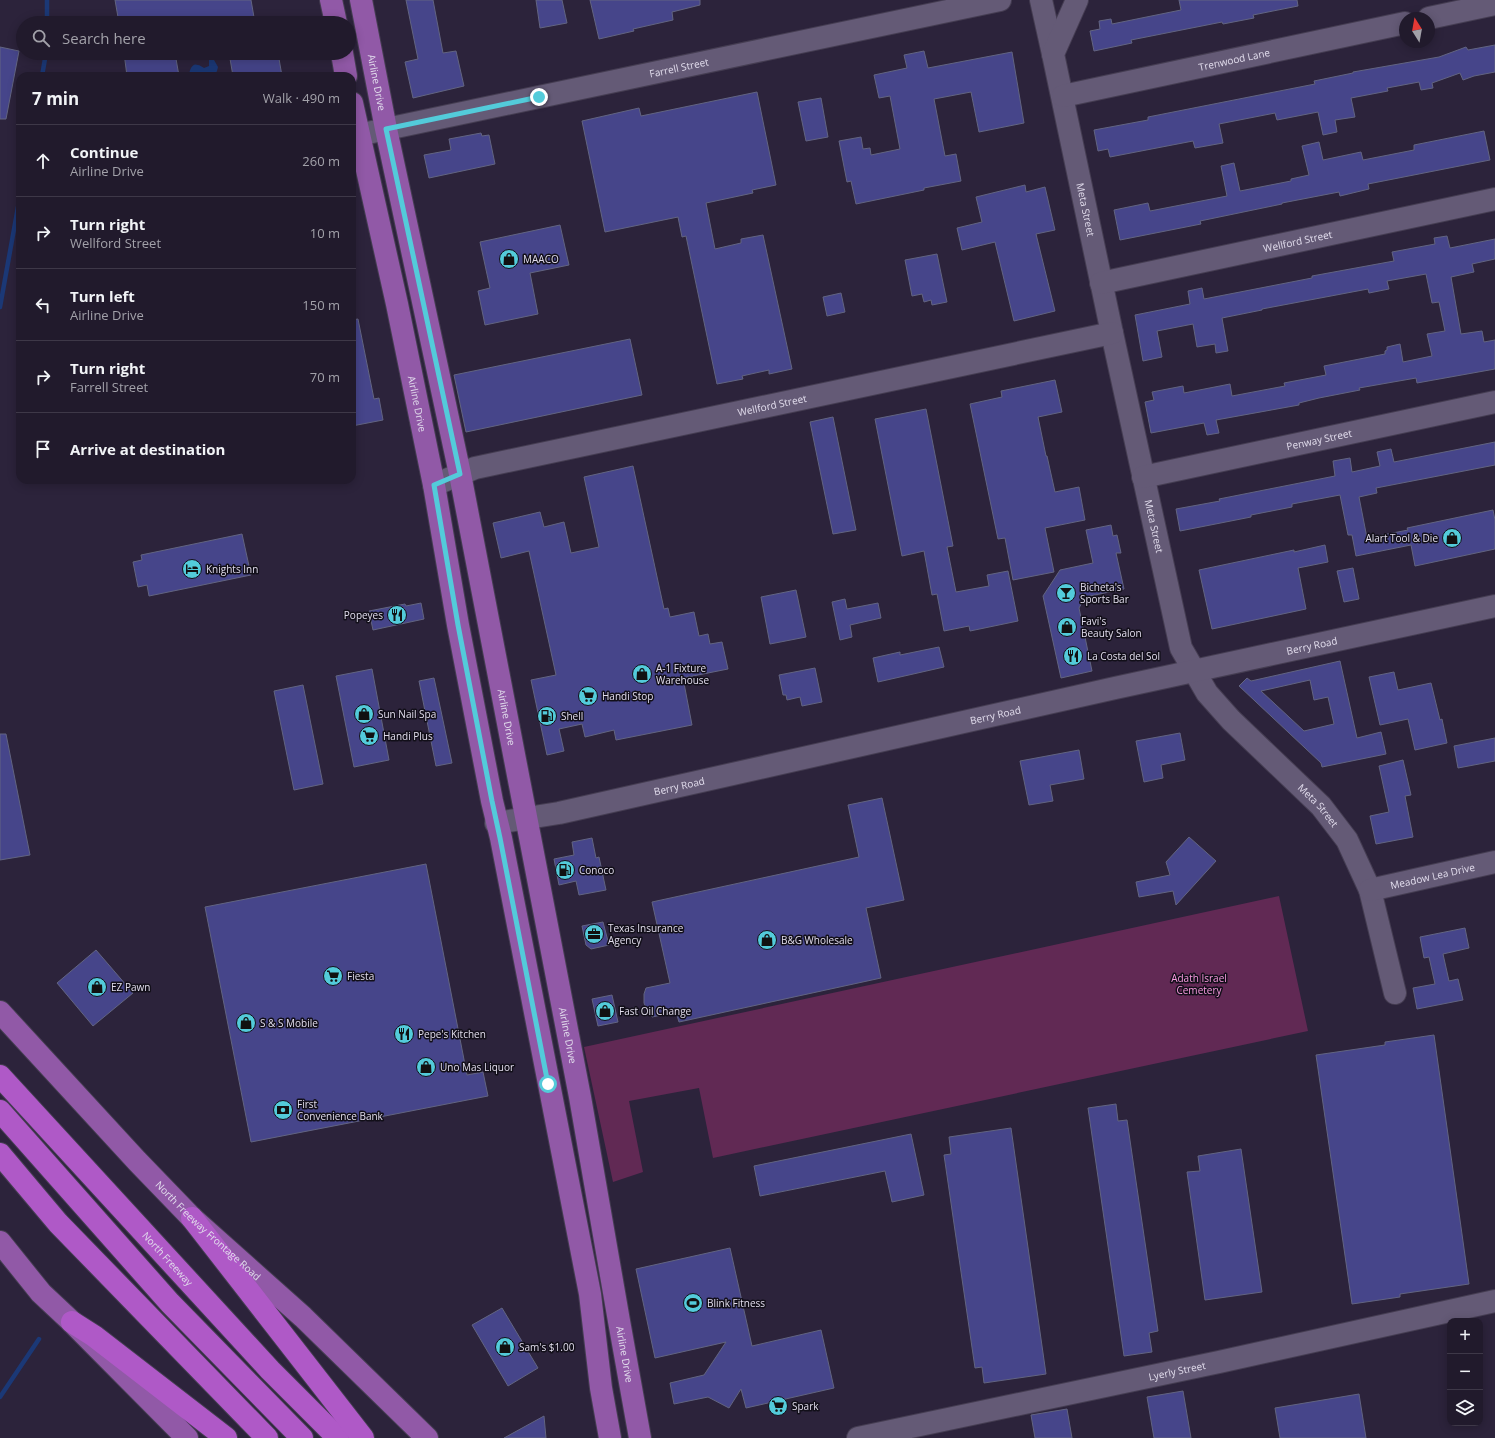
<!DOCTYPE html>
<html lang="en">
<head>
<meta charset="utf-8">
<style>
	:root { --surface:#211a2c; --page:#2d2738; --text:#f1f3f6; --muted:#a2a1a9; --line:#3e3848 }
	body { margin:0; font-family:"Open Sans",sans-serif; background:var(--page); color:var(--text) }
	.controls { position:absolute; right:12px; bottom:12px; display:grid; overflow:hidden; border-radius:8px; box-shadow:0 2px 10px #0003 }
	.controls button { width:36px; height:36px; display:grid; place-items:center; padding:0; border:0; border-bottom:1px solid var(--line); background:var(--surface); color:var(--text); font:20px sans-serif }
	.compass { position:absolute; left:1399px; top:12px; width:36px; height:36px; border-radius:50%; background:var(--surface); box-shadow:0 2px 10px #0003; rotate:349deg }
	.stop { position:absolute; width:12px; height:12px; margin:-9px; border:3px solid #53cbda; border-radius:50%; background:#fff }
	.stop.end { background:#53cbda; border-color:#fff; box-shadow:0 1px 4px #0008 }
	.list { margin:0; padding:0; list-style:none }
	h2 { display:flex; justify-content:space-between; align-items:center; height:52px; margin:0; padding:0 16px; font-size:17px }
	h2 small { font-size:13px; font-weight:400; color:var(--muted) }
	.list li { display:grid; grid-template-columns:26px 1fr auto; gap:12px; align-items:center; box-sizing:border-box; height:72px; padding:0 16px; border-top:1px solid var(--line) }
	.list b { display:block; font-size:15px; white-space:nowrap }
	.list p { margin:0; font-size:13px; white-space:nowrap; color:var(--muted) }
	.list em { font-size:13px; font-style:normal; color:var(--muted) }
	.icon { flex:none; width:22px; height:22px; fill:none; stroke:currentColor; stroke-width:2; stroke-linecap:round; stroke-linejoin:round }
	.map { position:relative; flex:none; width:1495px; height:1438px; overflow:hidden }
	.search { position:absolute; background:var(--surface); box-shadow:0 2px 10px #0003; left:16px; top:16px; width:340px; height:44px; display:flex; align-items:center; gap:10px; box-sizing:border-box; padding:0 14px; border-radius:22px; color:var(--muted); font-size:15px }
	.panel { position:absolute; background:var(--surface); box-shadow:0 2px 10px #0003; left:16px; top:72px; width:340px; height:412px; border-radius:12px }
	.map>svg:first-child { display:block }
	.green { fill:#612954 }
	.water { fill:#1b3876 }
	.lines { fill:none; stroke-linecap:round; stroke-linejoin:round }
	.stream { stroke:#1b3876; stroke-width:4.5 }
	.building { fill:#46458a; stroke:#626481; fill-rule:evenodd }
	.minor-casing { stroke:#453d52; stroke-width:24 }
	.major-casing { stroke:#453d52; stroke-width:24 }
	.highway-casing { stroke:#453d52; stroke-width:24 }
	.minor { stroke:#645a76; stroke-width:22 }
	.major { stroke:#9159a7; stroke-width:22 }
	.highway { stroke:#af59c7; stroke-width:22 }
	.route { stroke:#53cbda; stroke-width:5 }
	.labels { text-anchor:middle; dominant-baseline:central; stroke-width:3; stroke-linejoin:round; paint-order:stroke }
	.street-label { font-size:10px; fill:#e1dcec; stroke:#120f19 }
	.poi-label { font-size:10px; fill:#e1dcec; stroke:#120f19; text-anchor:start }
	.park-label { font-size:10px; fill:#fb9ce2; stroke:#120f19 }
</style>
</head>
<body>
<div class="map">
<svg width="1495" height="1438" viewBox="0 0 1495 1438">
	<rect width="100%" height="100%" fill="#2c233b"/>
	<path class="green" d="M1279,896L1308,1031L713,1158L699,1088L629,1101L643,1172L613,1182L584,1047Z"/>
	<path class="water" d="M209,53H213L214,60L218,67L217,71L214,76H189C189,71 192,62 198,65C200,65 202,67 204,68L209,66Z"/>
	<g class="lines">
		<path class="stream" d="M47,23V0
			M42,76L46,53
			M0,307L20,196
			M0,1397L39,1339"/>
	</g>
	<path class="building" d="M115,0H251L255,23H119Z
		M406,0H433L443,53L456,51L464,86L413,98L405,62L418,59Z
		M536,0H562L567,23L540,28Z
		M590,0H700V5L672,12L673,20L633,29L634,31L599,39Z
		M1179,0H1297L1298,6L1253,15L1254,18L1223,24L1222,22L1131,40L1132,43L1094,51L1090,31L1100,29L1099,21L1111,19L1112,24L1181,10Z
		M1495,45V72L1474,76L1463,80L1460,73L1432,83L1433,88L1421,90L1419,82L1387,88L1388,91L1351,98L1355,117L1335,120L1337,132L1323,135L1318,112L1277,120L1275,113L1219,124L1223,143L1195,148L1193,141L1110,157L1108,149L1098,151L1094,130L1148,120V117L1315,84L1314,81L1353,73V72L1439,57L1466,47L1468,50Z
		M0,47L19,51L6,119H0Z
		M924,51L928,68L1012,52L1024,123L979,132L971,92L934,99L945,156L956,154L961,181L924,188V190L856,204L851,181L847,182L839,141L861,137L863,149L870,148L871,155L900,149L890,96L879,98L874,75L907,68L904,55Z
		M124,53H175L179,76H127Z
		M229,53H278L282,76H233Z
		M757,92L776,185L752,190L753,193L706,203L715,249L741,243V239L763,235L792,369L769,374V370L742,376L743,379L717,384L686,236L682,237L678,217L605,232L582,121L639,108L641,116Z
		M821,98L828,137L806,141L798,102Z
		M1484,131L1490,160L1368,184L1369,189L1340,196L1339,192L1282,203V204L1200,221L1201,224L1120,240L1114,210L1148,203L1150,211L1227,196L1221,166L1234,163L1240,191L1291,181V179L1309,175L1302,146L1319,142L1323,160L1361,152L1363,160L1414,150V145Z
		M481,133L482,136L489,135L495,164L429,178L424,155L451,150L449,139Z
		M1025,185L1026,192L1045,187L1055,230L1036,234L1055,311L1014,321L995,242L962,250L957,228L982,222L976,197Z
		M560,225L569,265L530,273L538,314L485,325L478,291L490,288L480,242Z
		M1447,236L1450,248L1495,239V259L1472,264L1474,272L1451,277L1461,334L1482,331L1484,342L1495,340V369L1417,383L1416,378L1359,388L1360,390L1319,398L1299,403V405L1216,420L1219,433L1207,435L1204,423L1151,433L1145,402L1154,400L1152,392L1183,386L1184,393L1230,384L1232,396L1285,386L1284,383L1326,375L1324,366L1385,354V351L1387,350V347L1400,344L1403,362L1432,356L1427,334L1445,331L1439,302L1432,303L1426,274L1387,281L1389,289L1369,293L1368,289L1262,309V310L1222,318L1228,351L1216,353L1215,344L1197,347L1193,324L1157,331L1162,357L1143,361L1135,315L1190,304L1188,291L1202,288L1204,299L1312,278V276L1394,261L1392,252L1435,244L1434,238Z
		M937,254L947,302L932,305L931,300L924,302L922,294L912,296L905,260Z
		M841,293L845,312L827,316L823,297Z
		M358,319L374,399L379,398L383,420L352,426V320Z
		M630,339L642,395L466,432L454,375Z
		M1055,380L1062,412L1038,417L1046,456H1047L1055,492L1079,487L1085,520L1045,528L1054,572L1013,580L1005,538L998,539L970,404L1002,397L1001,391Z
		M926,409L953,546L947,547L956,592L989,586L987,575L1008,571L1018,621L970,631L969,626L944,631L937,594L932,595L924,551L902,556L875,419Z
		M833,417L856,530L833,534L810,422Z
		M1495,442V465L1376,488L1377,493L1359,497L1367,538L1408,530L1407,528L1493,510L1495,520V549L1415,566L1411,545L1356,556L1352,535H1348L1340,495L1292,504V507L1251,515V517L1180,531L1176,509L1220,501L1219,499L1335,476L1333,461L1350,458L1352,472L1380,466L1377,452L1391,449L1394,462Z
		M633,466L664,609L668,608L670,617L694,612L699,636L708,634L710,644L722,642L728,669L683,678L692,725L616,740L614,730L585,737L582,724L559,729L564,751L547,755L531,680L556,675L529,551L501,558L493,523L540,512L544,527L564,522L571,553L599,547L584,477Z
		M1111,525L1113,536L1117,535L1121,553H1116L1124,589L1085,597L1079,608L1092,671L1061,678L1043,596L1060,570L1093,563L1086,530Z
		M242,534L251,575L149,596L147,585L138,587L133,562L142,560L141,555Z
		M1325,545L1328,562L1298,568L1306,609L1212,629L1199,570L1294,550V552Z
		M1353,568L1359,599L1344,602L1337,571Z
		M796,590L806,637L770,644L761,597Z
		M845,599L847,609L878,603L881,618L850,625L852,637L840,640L832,602Z
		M421,603L424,619L373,630L369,611L405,604L406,606Z
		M939,647L944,667L878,682L873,658L900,652V655Z
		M1340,661L1357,738L1381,732L1386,754L1322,767L1321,763L1239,686L1247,678L1251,681ZM1310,680L1314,700L1328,697L1334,724L1304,731L1261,691Z
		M815,668L822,702L802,706L800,697L787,700L786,695H783L779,675Z
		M372,669L389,760L354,767L336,676Z
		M1394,672L1398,690L1431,683L1440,720L1442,719L1447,743L1415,750L1408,719L1380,725L1369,677Z
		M434,678L452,763L436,766L419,681Z
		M303,685L323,784L294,790L274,691Z
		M1180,733L1185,760L1161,765L1163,778L1144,782L1136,741Z
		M0,734H6L30,855L0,860Z
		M1495,738V761L1458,768L1454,746Z
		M1079,750L1084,779L1050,785L1053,801L1029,805L1020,761Z
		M1403,760L1411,795L1405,796L1413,837L1376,844L1370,816L1389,812L1379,766Z
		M882,798L904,900L866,908L881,978L679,1022L676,1012L652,1017L647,1010L644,1003V994L646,988L670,983L652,902L859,857L848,805Z
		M1189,837L1216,861L1176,905L1173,891L1139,897L1136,882L1170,875L1166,862Z
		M592,838L596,858L599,857L606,890L579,895L576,881L559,885L554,859L574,855L572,842Z
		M426,864L467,1075L483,1072L488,1096L251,1142L205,907Z
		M603,922L609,945L591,949L586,945L582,926Z
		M1465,928L1469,948L1443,954L1449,981L1458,979L1463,1000L1417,1009L1413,988L1435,984L1429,957L1424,958L1420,937Z
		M96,950L133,993L93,1026L57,983Z
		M612,995L618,1022L598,1026L592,999Z
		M1434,1035L1469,1284L1400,1294V1297L1352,1304L1316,1055L1385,1045V1042Z
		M1116,1104L1118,1121L1127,1120L1158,1331L1149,1333L1152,1352L1124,1356L1088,1108Z
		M1011,1128L1046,1374L984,1383L982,1367L975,1368L944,1155L951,1154L949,1137Z
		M911,1134L924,1195L892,1202L885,1171L760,1196L754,1166Z
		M1241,1149L1262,1292L1205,1300L1187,1172L1200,1171L1198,1156Z
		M730,1248L752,1346L821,1330L834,1388L746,1408L741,1389L729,1408L708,1397L674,1404L670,1383L704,1375L726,1342L655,1358L636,1269Z
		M502,1308L538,1368L508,1386L472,1325Z
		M1183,1391L1191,1438H1154L1147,1397Z
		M1359,1394L1366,1438H1280L1275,1408Z
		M1067,1409L1072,1438H1035L1031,1415Z
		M544,1416L546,1438H504Z"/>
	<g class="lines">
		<g class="minor-casing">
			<g id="minor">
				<path d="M1041,0L1053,54"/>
				<path id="s1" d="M1077,0L1053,54L1112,333L1181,648L1207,693L1231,720L1321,806L1347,840L1370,890L1395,993"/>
				<path d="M1429,18L1495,4"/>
				<path id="s2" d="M1063,96L1405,23"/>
				<path id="s3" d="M358,135L1000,0"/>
				<path id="s4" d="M1101,283L1495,199"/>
				<path id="s5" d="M1143,477L1495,402"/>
				<path id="s6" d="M434,485L475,468L1112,333"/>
				<path id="s7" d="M496,823L559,813L1115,688L1495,606"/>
				<path id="s8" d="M1370,890L1495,862"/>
				<path id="s9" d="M858,1438L1219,1362L1495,1301"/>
			</g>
		</g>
		<g class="major-casing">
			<g id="major">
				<path d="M331,0L336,23"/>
				<path id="s10" d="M361,0L386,129L460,474L580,1097L619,1321L640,1438"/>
				<path d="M342,53L346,76"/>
				<path id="s11" d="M352,103L397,304L434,485L458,625L492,801L501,838L590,1294L601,1388L610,1438"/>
				<path id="s12" d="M0,1012L137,1161L192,1218L303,1317L427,1438"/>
				<path d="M0,1242L41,1293L72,1322L187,1438"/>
			</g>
		</g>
		<g class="highway-casing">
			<g id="highway">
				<path id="s13" d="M0,1076L270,1370L338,1438"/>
				<path d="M0,1111L170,1303L302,1438"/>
				<path d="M0,1154L58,1223L267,1438"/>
				<path d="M192,1218L363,1438"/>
				<path d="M72,1322L94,1336L226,1438"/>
			</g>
		</g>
		<use href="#minor" class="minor"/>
		<use href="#major" class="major"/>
		<use href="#highway" class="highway"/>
	</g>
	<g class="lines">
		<path class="route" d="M539,97L386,129L460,474L434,485L458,625L492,801L500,838L548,1084"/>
	</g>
	<defs>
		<g id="shop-disc" transform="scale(1)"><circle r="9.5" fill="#53cbda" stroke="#120f19"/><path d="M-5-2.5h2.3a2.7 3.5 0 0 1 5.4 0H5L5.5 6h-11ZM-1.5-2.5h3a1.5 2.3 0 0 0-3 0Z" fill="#111"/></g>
		<g id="hotel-disc" transform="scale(1)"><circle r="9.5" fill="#53cbda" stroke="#120f19"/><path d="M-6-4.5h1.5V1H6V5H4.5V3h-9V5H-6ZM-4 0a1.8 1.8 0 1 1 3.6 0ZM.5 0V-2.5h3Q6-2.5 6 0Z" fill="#111"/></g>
		<g id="bar-disc" transform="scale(1)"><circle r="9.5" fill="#53cbda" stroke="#120f19"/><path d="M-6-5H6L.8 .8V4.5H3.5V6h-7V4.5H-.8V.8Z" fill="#111"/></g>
		<g id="restaurant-disc" transform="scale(1)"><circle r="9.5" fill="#53cbda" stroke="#120f19"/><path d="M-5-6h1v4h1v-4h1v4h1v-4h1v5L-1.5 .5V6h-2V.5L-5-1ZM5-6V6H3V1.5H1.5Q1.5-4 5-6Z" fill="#111"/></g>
		<g id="supermarket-disc" transform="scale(1)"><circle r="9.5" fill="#53cbda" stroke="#120f19"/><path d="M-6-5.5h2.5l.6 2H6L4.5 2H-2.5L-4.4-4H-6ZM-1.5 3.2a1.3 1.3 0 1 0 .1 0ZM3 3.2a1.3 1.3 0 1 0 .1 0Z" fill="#111"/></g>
		<g id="fuel-disc" transform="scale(1)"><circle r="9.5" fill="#53cbda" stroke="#120f19"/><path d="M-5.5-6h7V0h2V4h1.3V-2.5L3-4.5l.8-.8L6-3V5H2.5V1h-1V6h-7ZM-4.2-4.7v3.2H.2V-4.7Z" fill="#111"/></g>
		<g id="office-disc" transform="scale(1)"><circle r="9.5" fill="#53cbda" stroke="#120f19"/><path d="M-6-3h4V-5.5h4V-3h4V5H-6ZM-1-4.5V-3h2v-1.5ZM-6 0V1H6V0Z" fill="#111"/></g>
		<g id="bank-disc" transform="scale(1)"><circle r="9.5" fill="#53cbda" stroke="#120f19"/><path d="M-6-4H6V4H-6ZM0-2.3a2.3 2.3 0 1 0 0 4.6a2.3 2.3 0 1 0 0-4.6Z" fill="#111"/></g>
		<g id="stadium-disc" transform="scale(1)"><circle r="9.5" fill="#53cbda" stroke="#120f19"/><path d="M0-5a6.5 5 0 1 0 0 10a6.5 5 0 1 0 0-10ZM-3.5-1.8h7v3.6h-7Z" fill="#111"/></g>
	</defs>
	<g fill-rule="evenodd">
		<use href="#shop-disc" x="509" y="259"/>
		<use href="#shop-disc" x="1452" y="538"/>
		<use href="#hotel-disc" x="192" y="569"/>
		<use href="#bar-disc" x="1066" y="593"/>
		<use href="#restaurant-disc" x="397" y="615"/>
		<use href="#shop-disc" x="1067" y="627"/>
		<use href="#restaurant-disc" x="1073" y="656"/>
		<use href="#shop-disc" x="642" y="674"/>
		<use href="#supermarket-disc" x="588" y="696"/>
		<use href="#shop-disc" x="364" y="714"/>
		<use href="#fuel-disc" x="547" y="716"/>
		<use href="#supermarket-disc" x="369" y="736"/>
		<use href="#fuel-disc" x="565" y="870"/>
		<use href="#office-disc" x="594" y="934"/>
		<use href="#shop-disc" x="767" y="940"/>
		<use href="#supermarket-disc" x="333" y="976"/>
		<use href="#shop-disc" x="97" y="987"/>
		<use href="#shop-disc" x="605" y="1011"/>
		<use href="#shop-disc" x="246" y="1023"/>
		<use href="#restaurant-disc" x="404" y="1034"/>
		<use href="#shop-disc" x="426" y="1067"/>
		<use href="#bank-disc" x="283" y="1110"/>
		<use href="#stadium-disc" x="693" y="1303"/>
		<use href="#shop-disc" x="505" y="1347"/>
		<use href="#supermarket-disc" x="778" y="1406"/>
	</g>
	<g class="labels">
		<g class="street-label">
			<text stroke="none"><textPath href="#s2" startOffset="175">Trenwood Lane</textPath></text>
			<text stroke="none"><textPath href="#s3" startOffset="328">Farrell Street</textPath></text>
			<text stroke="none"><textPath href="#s10" startOffset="84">Airline Drive</textPath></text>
			<text stroke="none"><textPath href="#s1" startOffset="218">Meta Street</textPath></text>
			<text stroke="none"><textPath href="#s4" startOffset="201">Wellford Street</textPath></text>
			<text stroke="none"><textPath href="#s11" startOffset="308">Airline Drive</textPath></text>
			<text stroke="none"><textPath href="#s6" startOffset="348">Wellford Street</textPath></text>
			<text stroke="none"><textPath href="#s5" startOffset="180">Penway Street</textPath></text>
			<text stroke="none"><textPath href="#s1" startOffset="542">Meta Street</textPath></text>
			<text stroke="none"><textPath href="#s7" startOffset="835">Berry Road</textPath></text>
			<text stroke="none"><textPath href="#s7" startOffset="511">Berry Road</textPath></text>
			<text stroke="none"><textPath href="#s10" startOffset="732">Airline Drive</textPath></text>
			<text stroke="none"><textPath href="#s7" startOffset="187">Berry Road</textPath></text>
			<text stroke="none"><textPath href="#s1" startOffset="877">Meta Street</textPath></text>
			<text stroke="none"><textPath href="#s8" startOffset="64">Meadow Lea Drive</textPath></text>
			<text stroke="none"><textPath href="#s10" startOffset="1056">Airline Drive</textPath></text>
			<text stroke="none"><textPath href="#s12" startOffset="302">North Freeway Frontage Road</textPath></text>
			<text stroke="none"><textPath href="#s13" startOffset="248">North Freeway</textPath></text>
			<text stroke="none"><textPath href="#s10" startOffset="1380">Airline Drive</textPath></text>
			<text stroke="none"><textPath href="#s9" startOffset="326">Lyerly Street</textPath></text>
		</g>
		<g class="poi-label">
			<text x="523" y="259">MAACO</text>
			<text x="1438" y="538" text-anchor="end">Alart Tool &amp; Die</text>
			<text x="206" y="569">Knights Inn</text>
			<text x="1080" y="587">Bicheta's<tspan x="1080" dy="12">Sports Bar</tspan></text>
			<text x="383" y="615" text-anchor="end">Popeyes</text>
			<text x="1081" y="621">Favi's<tspan x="1081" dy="12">Beauty Salon</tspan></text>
			<text x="1087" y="656">La Costa del Sol</text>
			<text x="656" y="668">A-1 Fixture<tspan x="656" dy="12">Warehouse</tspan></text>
			<text x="602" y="696">Handi Stop</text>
			<text x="378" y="714">Sun Nail Spa</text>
			<text x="561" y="716">Shell</text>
			<text x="383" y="736">Handi Plus</text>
			<text x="579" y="870">Conoco</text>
			<text x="608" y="928">Texas Insurance<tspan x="608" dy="12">Agency</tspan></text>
			<text x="781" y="940">B&amp;G Wholesale</text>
			<text x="347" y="976">Fiesta</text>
			<text x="111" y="987">EZ Pawn</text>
			<text x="619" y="1011">Fast Oil Change</text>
			<text x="260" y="1023">S &amp; S Mobile</text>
			<text x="418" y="1034">Pepe's Kitchen</text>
			<text x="440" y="1067">Uno Mas Liquor</text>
			<text x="297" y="1104">First<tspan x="297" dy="12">Convenience Bank</tspan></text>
			<text x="707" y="1303">Blink Fitness</text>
			<text x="519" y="1347">Sam's $1.00</text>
			<text x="792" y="1406">Spark</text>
		</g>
		<g class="park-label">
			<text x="1199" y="978">Adath Israel<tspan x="1199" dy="12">Cemetery</tspan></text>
		</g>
	</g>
</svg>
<div class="controls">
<button>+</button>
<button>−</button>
<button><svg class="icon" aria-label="layers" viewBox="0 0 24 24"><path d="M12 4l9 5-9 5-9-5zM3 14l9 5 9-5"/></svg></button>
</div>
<svg class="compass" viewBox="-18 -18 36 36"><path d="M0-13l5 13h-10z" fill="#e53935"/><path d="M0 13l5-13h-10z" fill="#a2a1a9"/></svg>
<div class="stop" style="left:548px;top:1084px"></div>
<div class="stop end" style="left:539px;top:97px"></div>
<div class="search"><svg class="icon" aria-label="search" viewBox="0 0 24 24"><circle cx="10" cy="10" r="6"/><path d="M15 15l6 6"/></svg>Search here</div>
<section class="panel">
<h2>7 min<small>Walk · 490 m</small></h2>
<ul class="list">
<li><svg class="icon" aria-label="ahead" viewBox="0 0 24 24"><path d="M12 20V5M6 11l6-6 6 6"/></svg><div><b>Continue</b><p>Airline Drive</p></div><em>260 m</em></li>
<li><svg class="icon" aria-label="right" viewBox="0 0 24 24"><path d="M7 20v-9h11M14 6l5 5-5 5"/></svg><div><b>Turn right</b><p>Wellford Street</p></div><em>10 m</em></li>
<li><svg class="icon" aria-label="left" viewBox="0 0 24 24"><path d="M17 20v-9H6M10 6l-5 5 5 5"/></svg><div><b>Turn left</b><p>Airline Drive</p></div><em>150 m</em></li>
<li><svg class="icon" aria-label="right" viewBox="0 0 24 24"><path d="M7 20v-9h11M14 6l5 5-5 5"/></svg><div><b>Turn right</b><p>Farrell Street</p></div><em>70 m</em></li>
<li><svg class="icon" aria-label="arrive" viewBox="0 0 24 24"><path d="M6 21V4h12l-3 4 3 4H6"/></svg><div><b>Arrive at destination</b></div></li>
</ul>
</section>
</div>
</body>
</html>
